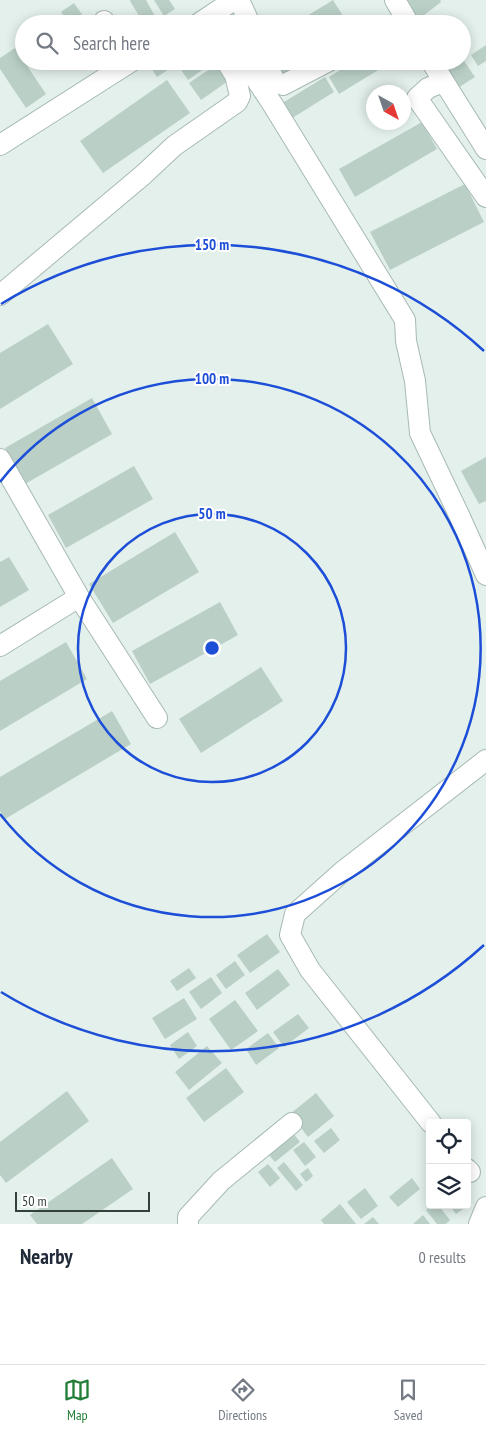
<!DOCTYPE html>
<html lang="en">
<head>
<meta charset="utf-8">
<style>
	:root { --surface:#fff; --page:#f2f2f3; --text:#1f2937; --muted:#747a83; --line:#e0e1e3; --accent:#227e37 }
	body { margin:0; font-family:"PT Sans Narrow",sans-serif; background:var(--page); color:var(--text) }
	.controls { position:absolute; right:15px; bottom:15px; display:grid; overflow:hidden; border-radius:5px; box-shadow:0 2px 12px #0003 }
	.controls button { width:45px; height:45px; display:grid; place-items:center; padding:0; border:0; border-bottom:1px solid var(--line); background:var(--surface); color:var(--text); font:25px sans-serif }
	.compass { position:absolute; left:366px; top:85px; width:45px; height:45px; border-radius:50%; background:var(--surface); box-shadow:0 2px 12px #0003; rotate:140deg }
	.scale { position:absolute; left:15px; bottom:12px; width:135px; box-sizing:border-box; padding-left:5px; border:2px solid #34413b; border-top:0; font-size:14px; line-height:18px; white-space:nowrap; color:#34413b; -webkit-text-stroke:4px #fff; paint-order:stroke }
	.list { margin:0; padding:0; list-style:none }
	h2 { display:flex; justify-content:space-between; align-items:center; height:65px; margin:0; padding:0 20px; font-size:21px }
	h2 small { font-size:16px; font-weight:400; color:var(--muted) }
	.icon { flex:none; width:28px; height:28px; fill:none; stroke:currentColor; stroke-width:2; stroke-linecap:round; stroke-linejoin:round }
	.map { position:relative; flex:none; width:486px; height:1224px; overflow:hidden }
	.search { position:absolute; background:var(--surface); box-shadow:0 2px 12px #0003; left:15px; right:15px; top:15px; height:55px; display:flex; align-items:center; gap:12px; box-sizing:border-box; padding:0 18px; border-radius:28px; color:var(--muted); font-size:19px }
	.sheet { height:140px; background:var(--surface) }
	nav { display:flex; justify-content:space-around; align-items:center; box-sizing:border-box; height:70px; border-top:1px solid var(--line); background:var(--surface); font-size:14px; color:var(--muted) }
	nav a { display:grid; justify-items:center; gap:2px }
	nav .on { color:var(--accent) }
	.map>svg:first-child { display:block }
	.building { fill:#bad0c6 }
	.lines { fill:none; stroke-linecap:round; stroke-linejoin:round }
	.minor-casing { stroke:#a7bab2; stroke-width:22 }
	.minor { stroke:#fff; stroke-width:20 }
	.ring { fill:none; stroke:#1d4ed8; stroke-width:2.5 }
	.centre { fill:#1d4ed8; stroke:#fff; stroke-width:2.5 }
	.ring-label { font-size:15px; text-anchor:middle; font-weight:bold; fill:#1d4ed8; stroke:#fff; stroke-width:4; stroke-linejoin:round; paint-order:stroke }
</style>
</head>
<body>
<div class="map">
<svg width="486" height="1224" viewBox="0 0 486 1224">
	<rect width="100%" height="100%" fill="#e3f0eb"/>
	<path class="building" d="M131,0H146L156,18L147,24H144L130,1Z
		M154,0H169L175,9L164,16Z
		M333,0L348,24H294Z
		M404,0H440L441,2L419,19Z
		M74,3L88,23L87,24H69L61,12Z
		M486,45V61L478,66L471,55Z
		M15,48L46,94L26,108L0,69V58Z
		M462,58L475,77L458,88L446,70L458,61H462Z
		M84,61H97L87,66Z
		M155,61H215L188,80L177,64L157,77L149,65Z
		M222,61L234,77L201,100L189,83Z
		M272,61H288L293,71L282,77Z
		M355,61H393L339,94L329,77Z
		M325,77L334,92L289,120L279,105Z
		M167,80L190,113L103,173L80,141Z
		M422,122L437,149L355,197L339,169Z
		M465,184L484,222L390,270L370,232Z
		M48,324L73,364L0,409V353Z
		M92,398L112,434L25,484L5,448Z
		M486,457V501L479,504L461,471Z
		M134,466L153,499L66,548L48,515Z
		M175,532L199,572L113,623L89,584Z
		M9,557L29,590L0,607V562Z
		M220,602L238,635L150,684L132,651Z
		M66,642L87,679L0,731V681Z
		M261,667L283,701L201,753L179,719Z
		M112,711L131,744L5,819L0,811V777Z
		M267,934L280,952L250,973L237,955Z
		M235,961L245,975L226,989L216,975Z
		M189,968L196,978L177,991L170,981Z
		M278,969L290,985L257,1010L245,993Z
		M211,977L222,993L201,1009L189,992Z
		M184,998L197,1019L165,1039L152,1018Z
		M235,1000L258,1031L231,1050L209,1019Z
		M298,1014L309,1028L284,1047L273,1032Z
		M188,1032L197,1046L179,1059L170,1045Z
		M268,1033L279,1048L256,1065L246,1049Z
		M207,1046L222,1063L189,1090L175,1072Z
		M226,1068L244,1092L204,1122L186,1098Z
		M67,1091L89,1121L6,1183L0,1175V1142Z
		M316,1093L334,1116L308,1137L290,1114Z
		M331,1128L340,1140L324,1153L314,1141Z
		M293,1133L300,1142L275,1162L267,1153Z
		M304,1142L316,1157L305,1166L293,1150Z
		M112,1158L133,1189L82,1224H37L30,1215Z
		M284,1162L303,1185L296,1191L277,1168Z
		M268,1164L280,1178L270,1187L258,1172Z
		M308,1168L313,1176L306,1182L300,1174Z
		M412,1178L420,1189L398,1207L389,1197Z
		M365,1188L378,1206L361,1219L347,1202Z
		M467,1201L470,1204L456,1214L449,1205H467Z
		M340,1204L356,1224H324L321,1220Z
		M431,1205H438L450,1220L446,1224H437L426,1210Z
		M423,1215L430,1224H413Z
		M373,1217L379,1224H364Z"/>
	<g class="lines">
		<g class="minor-casing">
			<path id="minor" d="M239,0L250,24
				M395,0L409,24
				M104,21L105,24
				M198,24L234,0
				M244,61L273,105L405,320L406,341L415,381L420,433L460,517L486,575
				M266,61L275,82L283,85L329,61
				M431,61L486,149
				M443,82L428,88L417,98L486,197
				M0,145L132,61
				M0,295L143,175L174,146L237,102L240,96L235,75L226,61
				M0,459L79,597L157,718
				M0,646L79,597
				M431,1123L310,970L290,935L295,914L342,872L486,760
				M467,1169L470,1172
				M188,1224V1217L221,1181L292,1123
				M479,1224L486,1207"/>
		</g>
		<use href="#minor" class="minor"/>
	</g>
	<g class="ring">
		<circle cx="212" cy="648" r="134"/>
		<path d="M0 482A269 269 0 1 1 0 814"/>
		<path d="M484 945A403 403 0 0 1 1 992M1 304A403 403 0 0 1 484 351"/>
	</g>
	<circle cx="212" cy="648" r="8" class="centre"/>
	<g class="ring-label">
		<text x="212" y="250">150 m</text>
		<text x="212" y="384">100 m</text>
		<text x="212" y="519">50 m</text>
	</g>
</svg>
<div class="controls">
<button><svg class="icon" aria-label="locate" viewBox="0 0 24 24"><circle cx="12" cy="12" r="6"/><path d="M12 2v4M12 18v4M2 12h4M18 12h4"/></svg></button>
<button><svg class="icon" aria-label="layers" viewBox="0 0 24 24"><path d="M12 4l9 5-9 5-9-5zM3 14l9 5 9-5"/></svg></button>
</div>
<svg class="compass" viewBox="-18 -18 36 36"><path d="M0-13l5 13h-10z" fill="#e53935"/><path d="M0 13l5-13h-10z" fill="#747a83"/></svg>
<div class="scale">50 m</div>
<div class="search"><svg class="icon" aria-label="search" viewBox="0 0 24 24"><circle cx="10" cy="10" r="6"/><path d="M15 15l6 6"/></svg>Search here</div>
</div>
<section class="sheet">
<h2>Nearby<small>0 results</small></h2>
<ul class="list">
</ul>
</section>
<nav>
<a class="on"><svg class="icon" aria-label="map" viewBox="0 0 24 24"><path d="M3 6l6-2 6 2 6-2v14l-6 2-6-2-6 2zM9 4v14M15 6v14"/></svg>Map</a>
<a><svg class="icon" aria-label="directions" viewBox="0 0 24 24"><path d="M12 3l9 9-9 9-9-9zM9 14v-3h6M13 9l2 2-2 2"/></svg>Directions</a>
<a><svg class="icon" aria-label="saved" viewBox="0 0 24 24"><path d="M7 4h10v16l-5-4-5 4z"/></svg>Saved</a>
</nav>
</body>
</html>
